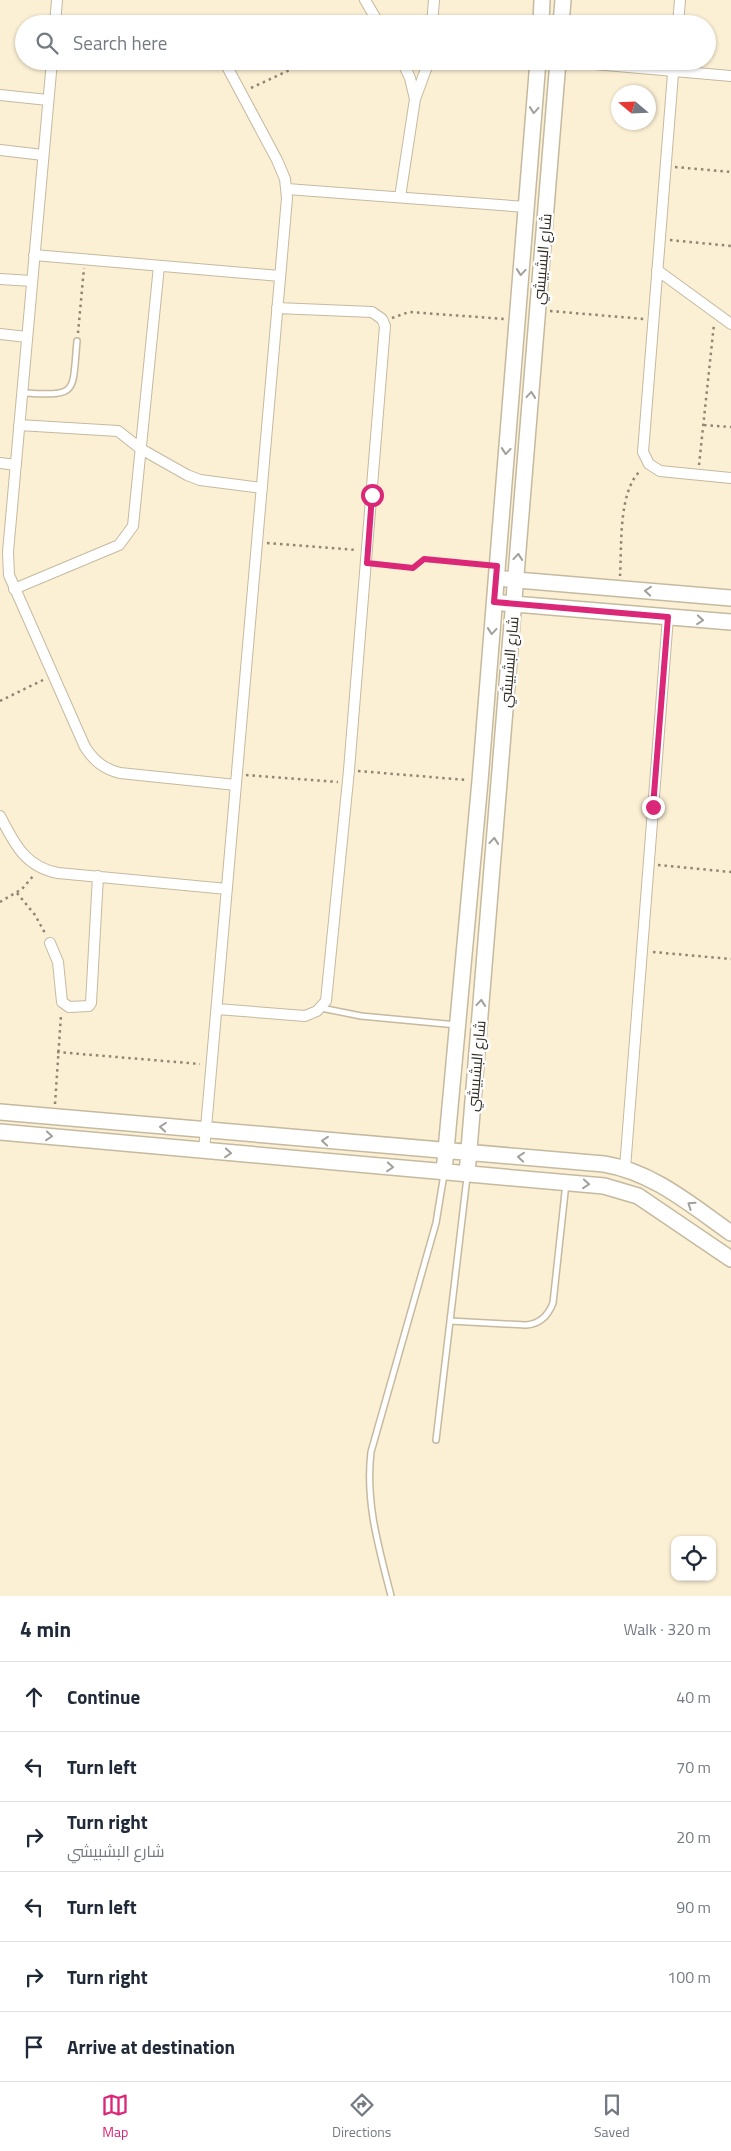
<!DOCTYPE html>
<html lang="en">
<head>
<meta charset="utf-8">
<style>
	:root { --surface:#fff; --page:#f6f6f7; --text:#1f2937; --muted:#747a83; --line:#e0e1e3; --accent:#db2777 }
	body { margin:0; font-family:"Titillium Web",Cairo,sans-serif; background:var(--page); color:var(--text) }
	.controls { position:absolute; right:15px; bottom:15px; display:grid; overflow:hidden; border-radius:10px; box-shadow:0 1px 4px #0004 }
	.controls button { width:45px; height:45px; display:grid; place-items:center; padding:0; border:0; border-bottom:1px solid var(--line); background:var(--surface); color:var(--text); font:25px sans-serif }
	.compass { position:absolute; left:611px; top:85px; width:45px; height:45px; border-radius:50%; background:var(--surface); box-shadow:0 1px 4px #0004; rotate:289deg }
	.stop { position:absolute; width:15px; height:15px; margin:-11px; border:4px solid #db2777; border-radius:50%; background:#fff }
	.stop.end { background:#db2777; border-color:#fff; box-shadow:0 1px 5px #0008 }
	.list { margin:0; padding:0; list-style:none }
	h2 { display:flex; justify-content:space-between; align-items:center; height:65px; margin:0; padding:0 20px; font-size:21px }
	h2 small { font-size:16px; font-weight:400; color:var(--muted) }
	.list li { display:grid; grid-template-columns:32px 1fr auto; gap:15px; align-items:center; box-sizing:border-box; height:70px; padding:0 20px; border-top:1px solid var(--line) }
	.list b { display:block; font-size:19px; white-space:nowrap }
	.list p { margin:0; font-size:16px; white-space:nowrap; color:var(--muted) }
	.list em { font-size:16px; font-style:normal; color:var(--muted) }
	.icon { flex:none; width:28px; height:28px; fill:none; stroke:currentColor; stroke-width:2; stroke-linecap:round; stroke-linejoin:round }
	.map { position:relative; flex:none; width:731px; height:1596px; overflow:hidden }
	.search { position:absolute; background:var(--surface); box-shadow:0 1px 4px #0004; left:15px; right:15px; top:15px; height:55px; display:flex; align-items:center; gap:12px; box-sizing:border-box; padding:0 18px; border-radius:28px; color:var(--muted); font-size:19px }
	.sheet { height:485px; background:var(--surface) }
	nav { display:flex; justify-content:space-around; align-items:center; box-sizing:border-box; height:70px; border-top:1px solid var(--line); background:var(--surface); font-size:14px; color:var(--muted) }
	nav a { display:grid; justify-items:center; gap:2px }
	nav .on { color:var(--accent) }
	.map>svg:first-child { display:block }
	.lines { fill:none; stroke-linecap:round; stroke-linejoin:round }
	.lane-casing { stroke:#c5baa0; stroke-width:8 }
	.street-casing { stroke:#c5baa0; stroke-width:12 }
	.secondary-casing { stroke:#c5baa0; stroke-width:18 }
	.path { stroke:#8f8775; stroke-width:2.5; stroke-dasharray:2.5 4; stroke-linecap:butt }
	.lane { stroke:#fff; stroke-width:5 }
	.street { stroke:#fff; stroke-width:10 }
	.secondary { stroke:#fff; stroke-width:15 }
	.oneway { stroke:#a2a09b }
	.route { stroke:#db2777; stroke-width:6 }
	.labels { text-anchor:middle; dominant-baseline:central; stroke-width:5; stroke-linejoin:round; paint-order:stroke }
	.street-label { font-size:15px; fill:#302b21; stroke:#fdfdfd }
</style>
</head>
<body>
<div class="map">
<svg width="731" height="1596" viewBox="0 0 731 1596">
	<rect width="100%" height="100%" fill="#fbefd4"/>
	<g class="lines">
		<g class="lane-casing">
			<path id="lane" d="M23,393C79,396 72,394 77,341
				M321,1008L361,1016L457,1025
				M450,1321L526,1325C540,1324 548,1316 553,1303L566,1183
				M436,1440L467,1177
				M391,1596C379,1548 365,1503 371,1452L436,1223L444,1174"/>
		</g>
		<g class="street-casing">
			<path id="street" d="M365,0L379,24
				M55,24L57,0
				M432,24L434,0
				M678,24L680,0
				M52,61L8,552L9,575L85,747C94,761 104,769 120,773L236,785
				M560,61L731,76
				M674,61L643,452L649,464L660,471L731,478
				M0,95L48,100
				M415,99L429,61
				M0,150L43,155
				M287,189L526,207
				M400,197L415,99L410,78L402,61
				M34,255L280,276
				M657,270L731,324
				M0,279L32,281
				M0,334L27,337
				M19,425L118,431L141,449L187,475L200,480L262,488
				M0,463L16,465
				M14,589L119,545L133,526L159,266
				M0,816C14,843 25,867 58,873L227,889
				M50,943L58,962L62,1002L69,1007L89,1006L91,1003L98,876
				M217,1009L305,1016L317,1011L326,1001L349,770L385,326L382,319L372,312L277,308
				M204,1151L287,198L285,179L277,160L224,61
				M625,1168L668,617"/>
		</g>
		<g class="secondary-casing">
			<path id="secondary" d="M541,24L542,0
				M561,24L563,0
				M506,579L731,598
				M503,603L731,622
				M0,1112L604,1164C653,1172 691,1205 731,1233
				M0,1132L604,1186L638,1196L731,1259
				M444,1172L480,781L538,61
				M467,1174L558,61"/>
		</g>
		<path class="path" d="M251,88L309,61
			M675,167L731,172
			M670,240L731,246
			M550,311L644,319
			M392,318L409,312L505,319
			M78,333L84,268
			M704,425L731,427
			M699,465L714,324
			M267,543L356,550
			M376,564L413,568L424,559L484,564
			M620,576C622,545 618,493 640,471
			M0,701L43,680
			M358,771L467,780
			M246,775L338,782
			M658,865L731,872
			M17,893L35,915L46,935
			M0,902L22,889L34,875
			M653,952L731,959
			M57,1052L200,1064
			M55,1104L61,1015"/>
		<use href="#lane" class="lane"/>
		<use href="#street" class="street"/>
		<use href="#secondary" class="secondary"/>
	</g>
	<defs><path id="oneway-chevron" d="M-2-3.5L2.5 0L-2 3.5" fill="none" stroke-width="1.6" stroke-linecap="round" stroke-linejoin="round" transform="scale(1.25)"/></defs>
	<g class="oneway">
		<use href="#oneway-chevron" transform="translate(534 110) rotate(95)"/>
		<use href="#oneway-chevron" transform="translate(521 272) rotate(95)"/>
		<use href="#oneway-chevron" transform="translate(531 395) rotate(-85)"/>
		<use href="#oneway-chevron" transform="translate(506 451) rotate(95)"/>
		<use href="#oneway-chevron" transform="translate(518 557) rotate(-85)"/>
		<use href="#oneway-chevron" transform="translate(648 591) rotate(-175)"/>
		<use href="#oneway-chevron" transform="translate(700 620) rotate(5)"/>
		<use href="#oneway-chevron" transform="translate(492 631) rotate(95)"/>
		<use href="#oneway-chevron" transform="translate(494 841) rotate(-85)"/>
		<use href="#oneway-chevron" transform="translate(481 1003) rotate(-85)"/>
		<use href="#oneway-chevron" transform="translate(163 1127) rotate(-175)"/>
		<use href="#oneway-chevron" transform="translate(49 1136) rotate(5)"/>
		<use href="#oneway-chevron" transform="translate(325 1141) rotate(-175)"/>
		<use href="#oneway-chevron" transform="translate(228 1153) rotate(5)"/>
		<use href="#oneway-chevron" transform="translate(521 1157) rotate(-175)"/>
		<use href="#oneway-chevron" transform="translate(390 1167) rotate(5)"/>
		<use href="#oneway-chevron" transform="translate(586 1184) rotate(5)"/>
		<use href="#oneway-chevron" transform="translate(691 1205) rotate(-146)"/>
	</g>
	<g class="lines">
		<path class="route" d="M372,495L367,563L413,568L424,559L497,566L494,602L668,617L653,807"/>
	</g>
	<g class="labels">
		<g class="street-label">
			<text transform="translate(542 259) rotate(-85)">شارع البشبيشي</text>
			<text transform="translate(509 662) rotate(-85)">شارع البشبيشي</text>
			<text transform="translate(476 1066) rotate(-85)">شارع البشبيشي</text>
		</g>
	</g>
</svg>
<div class="controls">
<button><svg class="icon" aria-label="locate" viewBox="0 0 24 24"><circle cx="12" cy="12" r="6"/><path d="M12 2v4M12 18v4M2 12h4M18 12h4"/></svg></button>
</div>
<svg class="compass" viewBox="-18 -18 36 36"><path d="M0-13l5 13h-10z" fill="#e53935"/><path d="M0 13l5-13h-10z" fill="#747a83"/></svg>
<div class="stop" style="left:372px;top:495px"></div>
<div class="stop end" style="left:653px;top:807px"></div>
<div class="search"><svg class="icon" aria-label="search" viewBox="0 0 24 24"><circle cx="10" cy="10" r="6"/><path d="M15 15l6 6"/></svg>Search here</div>
</div>
<section class="sheet">
<h2>4 min<small>Walk · 320 m</small></h2>
<ul class="list">
<li><svg class="icon" aria-label="ahead" viewBox="0 0 24 24"><path d="M12 20V5M6 11l6-6 6 6"/></svg><div><b>Continue</b></div><em>40 m</em></li>
<li><svg class="icon" aria-label="left" viewBox="0 0 24 24"><path d="M17 20v-9H6M10 6l-5 5 5 5"/></svg><div><b>Turn left</b></div><em>70 m</em></li>
<li><svg class="icon" aria-label="right" viewBox="0 0 24 24"><path d="M7 20v-9h11M14 6l5 5-5 5"/></svg><div><b>Turn right</b><p>شارع البشبيشي</p></div><em>20 m</em></li>
<li><svg class="icon" aria-label="left" viewBox="0 0 24 24"><path d="M17 20v-9H6M10 6l-5 5 5 5"/></svg><div><b>Turn left</b></div><em>90 m</em></li>
<li><svg class="icon" aria-label="right" viewBox="0 0 24 24"><path d="M7 20v-9h11M14 6l5 5-5 5"/></svg><div><b>Turn right</b></div><em>100 m</em></li>
<li><svg class="icon" aria-label="arrive" viewBox="0 0 24 24"><path d="M6 21V4h12l-3 4 3 4H6"/></svg><div><b>Arrive at destination</b></div></li>
</ul>
</section>
<nav>
<a class="on"><svg class="icon" aria-label="map" viewBox="0 0 24 24"><path d="M3 6l6-2 6 2 6-2v14l-6 2-6-2-6 2zM9 4v14M15 6v14"/></svg>Map</a>
<a><svg class="icon" aria-label="directions" viewBox="0 0 24 24"><path d="M12 3l9 9-9 9-9-9zM9 14v-3h6M13 9l2 2-2 2"/></svg>Directions</a>
<a><svg class="icon" aria-label="saved" viewBox="0 0 24 24"><path d="M7 4h10v16l-5-4-5 4z"/></svg>Saved</a>
</nav>
</body>
</html>
